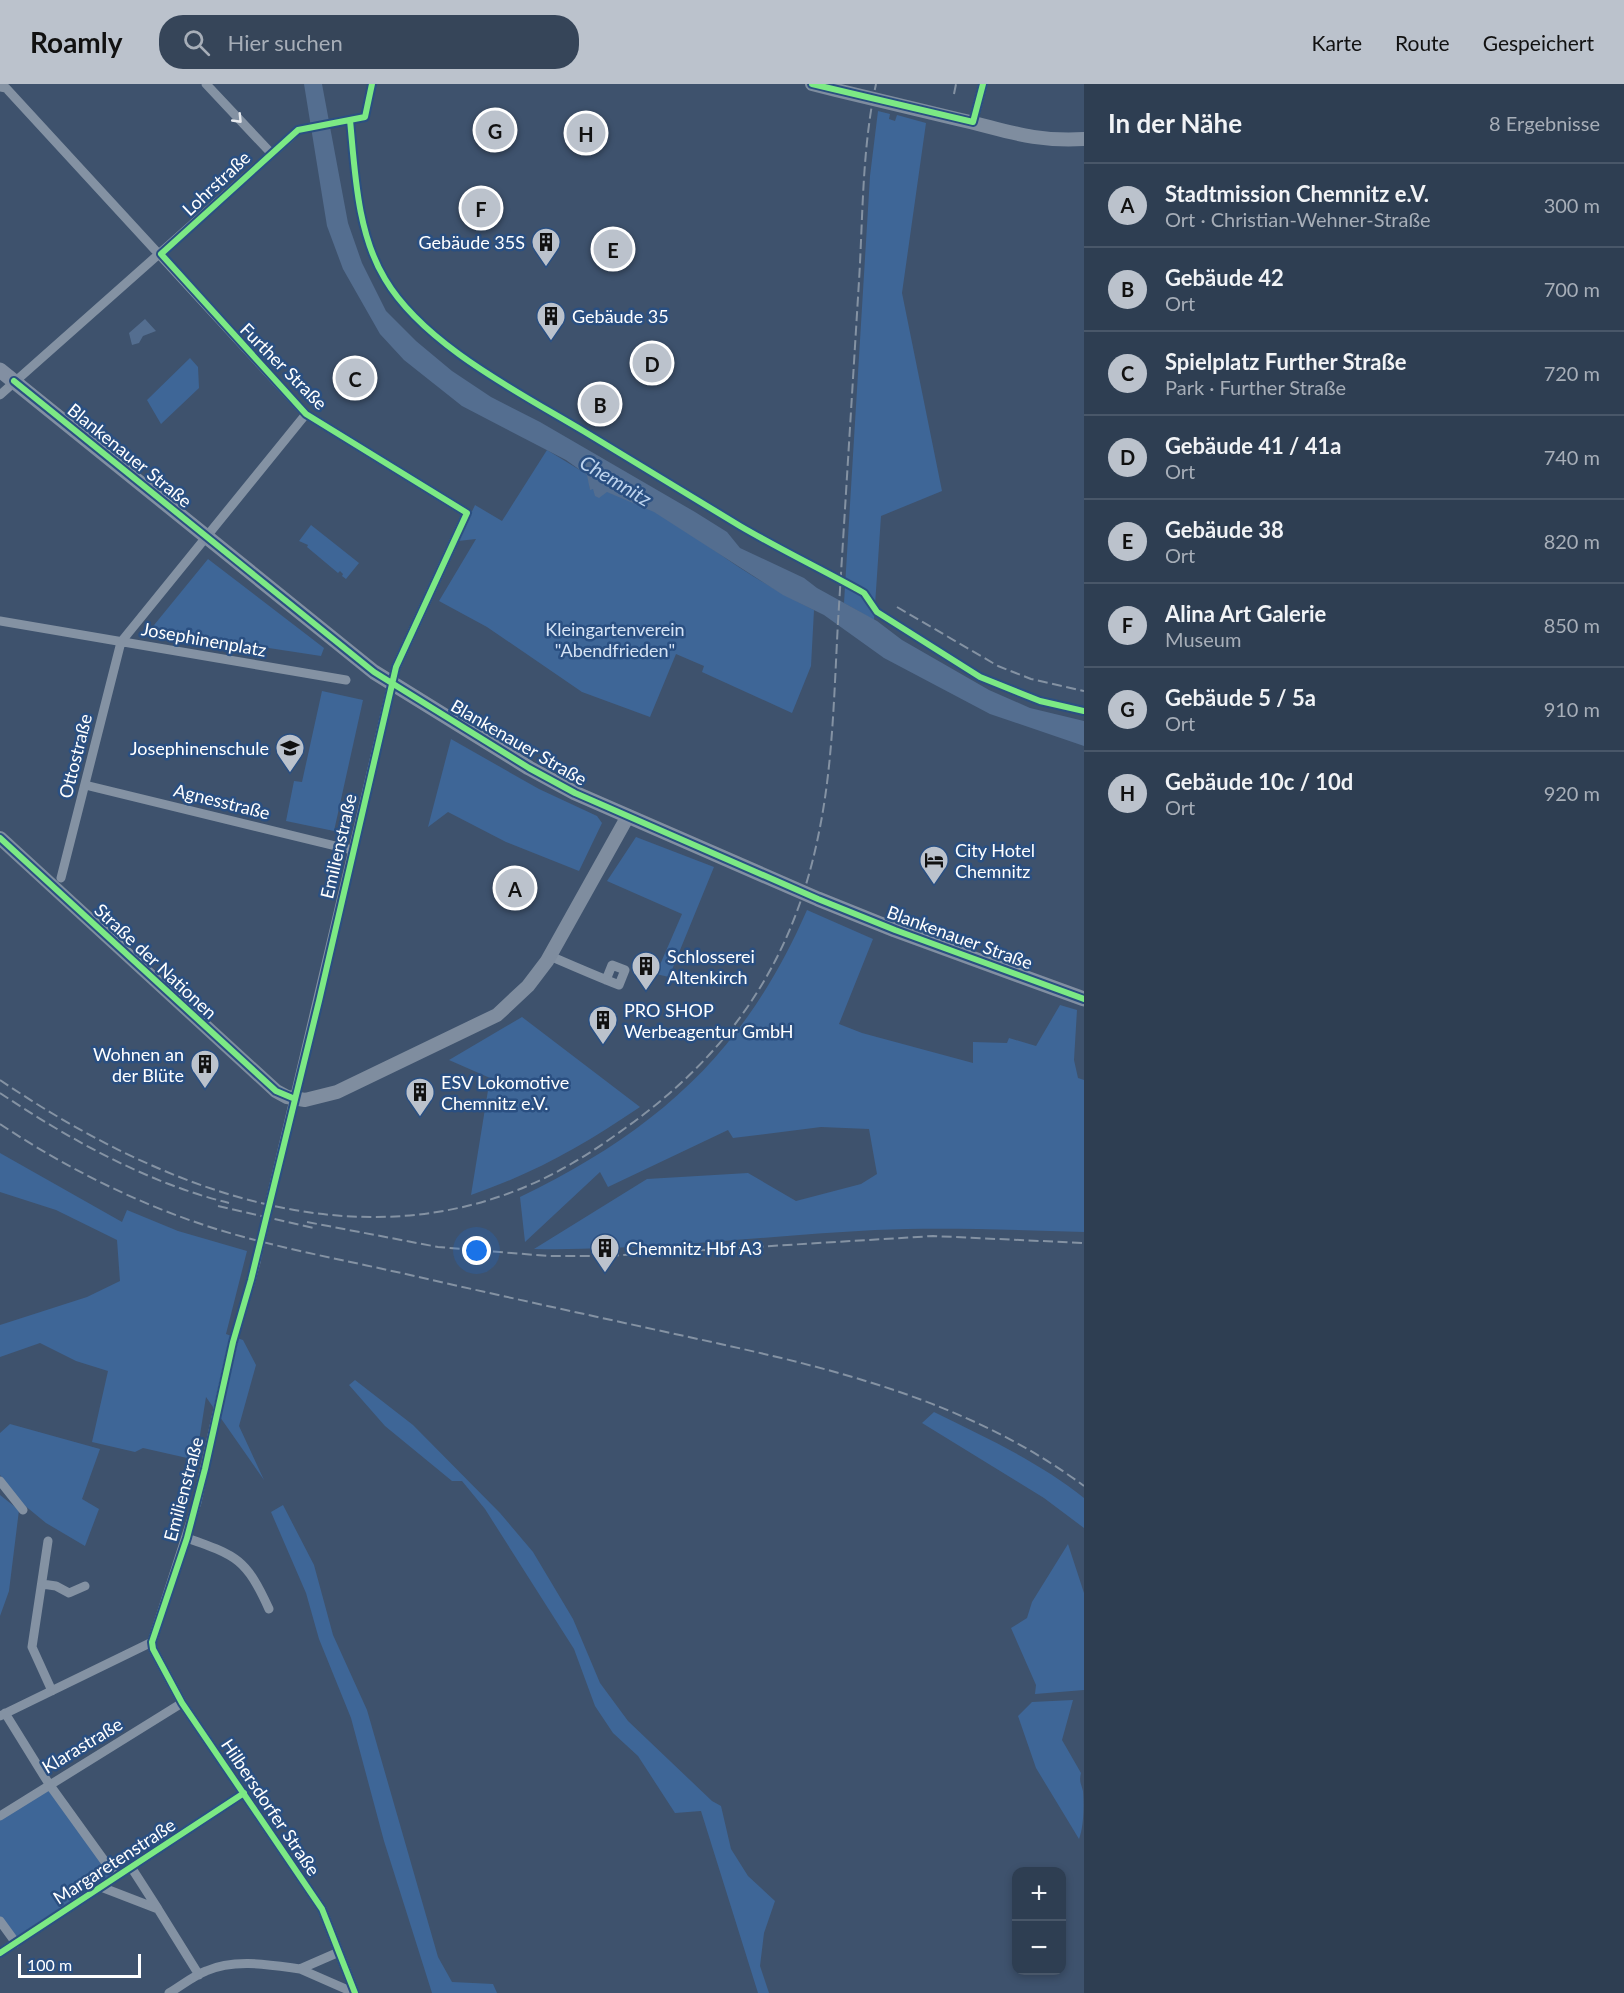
<!DOCTYPE html>
<html lang="de">
<head>
<meta charset="utf-8">
<style>
	:root { --surface:#2e3e52; --page:#364559; --text:#f1f3f6; --muted:#a7aeb8; --line:#495769; --accent:#bbc2cc }
	body { margin:0; font-family:Lato,sans-serif; background:var(--page); color:var(--text) }
	.controls { position:absolute; right:18px; bottom:18px; display:grid; overflow:hidden; border-radius:12px; box-shadow:0 3px 9px #0003 }
	.controls button { width:54px; height:54px; display:grid; place-items:center; padding:0; border:0; border-bottom:2px solid var(--line); background:var(--surface); color:var(--text); font:30px sans-serif }
	.scale { position:absolute; left:18px; bottom:15px; width:123px; box-sizing:border-box; padding-left:6px; border:3px solid #fff; border-top:0; font-size:16px; line-height:21px; white-space:nowrap; color:#fff; -webkit-text-stroke:4px #2a4f81; paint-order:stroke }
	.you { position:absolute; left:477px; top:1167px; width:21px; height:21px; margin:-15px; border:4px solid #fff; border-radius:50%; background:#1a73e8; box-shadow:0 0 0 9px #1a73e833 }
	.badge { display:grid; place-items:center; width:39px; height:39px; border-radius:50%; background:var(--accent); color:#111; font-size:20px; font-weight:700 }
	.pin { position:absolute; translate:-50% -50%; border:3px solid #fff; box-shadow:0 2px 6px #0006 }
	.list { margin:0; padding:0; list-style:none }
	h2 { display:flex; justify-content:space-between; align-items:center; height:78px; margin:0; padding:0 24px; font-size:26px }
	h2 small { font-size:20px; font-weight:400; color:var(--muted) }
	.list li { display:grid; grid-template-columns:39px 1fr auto; gap:18px; align-items:center; box-sizing:border-box; height:84px; padding:0 24px; border-top:2px solid var(--line) }
	.list b { display:block; font-size:22px; white-space:nowrap }
	.list p { margin:0; font-size:20px; white-space:nowrap; color:var(--muted) }
	.list em { font-size:20px; font-style:normal; color:var(--muted) }
	.icon { flex:none; width:33px; height:33px; fill:none; stroke:currentColor; stroke-width:2; stroke-linecap:round; stroke-linejoin:round }
	.map { position:relative; flex:none; width:1084px; height:1909px; overflow:hidden }
	header { display:flex; align-items:center; gap:36px; box-sizing:border-box; height:84px; padding:0 30px; background:var(--accent); color:#111 }
	header strong { font-size:28px }
	nav { display:flex; gap:33px; margin-inline-start:auto; font-size:21px }
	.search { width:420px; height:54px; background:var(--page); display:flex; align-items:center; gap:15px; box-sizing:border-box; padding:0 21px; border-radius:24px; color:var(--muted); font-size:22px }
	main { display:flex }
	aside { flex:1; background:var(--surface) }
	.map>svg:first-child { display:block }
	.green { fill:#3e6697 }
	.water { fill:#546e90 }
	.lines { fill:none; stroke-linecap:round; stroke-linejoin:round }
	.minor-tunnel { stroke:#5b6c83; stroke-width:9; stroke-dasharray:9 4.5; stroke-linecap:butt }
	.minor { stroke:#8492a3; stroke-width:9 }
	.secondary { stroke:#7f8d9f; stroke-width:14 }
	.primary { stroke:#828fa2; stroke-width:15 }
	.rail { stroke:#8492a3; stroke-width:2; stroke-dasharray:10 4.5; stroke-linecap:butt }
	.cycleway-casing { stroke:#2a4f81; stroke-width:10 }
	.cycleway { stroke:#7ce984; stroke-width:6 }
	.oneway { stroke:#e6e9ed }
	.labels { text-anchor:middle; dominant-baseline:central; stroke-width:5; stroke-linejoin:round; paint-order:stroke }
	.street-label { font-size:18px; fill:#fff; stroke:#2a4f81 }
	.poi-label { font-size:18px; fill:#fff; stroke:#2a4f81; text-anchor:start }
	.park-label { font-size:18px; fill:#d5e3f5; stroke:#2a4f81 }
	.water-label { font-size:20px; font-style:italic; fill:#bdd3ed; stroke:#2a4f81 }
</style>
</head>
<body>
<header>
<strong>Roamly</strong>
<div class="search"><svg class="icon" aria-label="search" viewBox="0 0 24 24"><circle cx="10" cy="10" r="6"/><path d="M15 15l6 6"/></svg>Hier suchen</div>
<nav><a>Karte</a><a>Route</a><a>Gespeichert</a></nav>
</header>
<main>
<div class="map">
<svg width="1084" height="1909" viewBox="0 0 1084 1909">
	<rect width="100%" height="100%" fill="#3e526d"/>
	<path class="green" d="M878,27L890,30L889,35L895,37L897,31L926,39L902,209L942,407L881,432L874,536L844,519L870,92Z
		M190,274L198,283L199,304L161,340L147,316Z
		M343,281L357,282L368,288L359,302L336,289Z
		M547,366L588,391L590,405C634,404 707,463 745,487C767,501 790,514 814,526L811,582L792,629L702,588L704,582L676,570L650,633L582,608L487,543L439,517L476,455L458,457L475,421L502,437Z
		M311,441L359,479L346,495L342,492L343,490L340,487L338,489L307,463L308,461L299,457Z
		M208,475L324,564L321,572L150,546Z
		M322,607L363,616L334,747L286,737L294,697L302,698Z
		M451,655L539,705L597,732L602,739L579,787L506,758L448,728L428,743Z
		M636,753L714,783L669,893L656,890L682,830L607,797Z
		M807,826L873,855L839,940L862,949L973,979V958L1007,959L1009,954L1036,962L1060,921L1077,926L1074,976L1078,994L1084,996V1148C1014,1146 944,1143 875,1146C761,1152 648,1167 534,1165L647,1095L748,1089L796,1117L861,1100L877,1090L869,1045L821,1043L733,1054L728,1046L608,1103L600,1088L525,1158L520,1113C658,1046 745,968 807,826Z
		M522,933L640,1023C582,1062 537,1088 471,1111L490,994L449,976Z
		M0,1069L122,1138L127,1126L178,1147L247,1167L226,1250L243,1256L256,1281L239,1342L264,1396L206,1313L196,1376L143,1364L135,1368L92,1358L108,1287L76,1277L40,1259L0,1273V1241L87,1213L120,1197L117,1156L56,1126L0,1108Z
		M355,1296L413,1341L500,1429L533,1468L573,1535L600,1599L628,1637L712,1717L721,1722L731,1765L748,1792L775,1817L764,1849L760,1882L769,1909H758L701,1727L675,1729L638,1672L613,1649L595,1622L574,1565L485,1425L462,1397H452L385,1342L349,1301Z
		M934,1328C985,1353 1039,1378 1084,1414V1444L1044,1414L922,1339Z
		M10,1340L100,1365L82,1415L99,1425L85,1462L46,1439L18,1416L0,1391V1349Z
		M0,1411L19,1426L9,1507L0,1532Z
		M283,1421L314,1481L333,1551L367,1626L438,1873L452,1898L493,1900L497,1909H432L384,1757L351,1634L319,1555L306,1509L271,1428Z
		M1068,1460L1084,1509V1606L1035,1610L1036,1601L1011,1544L1027,1534L1032,1518Z
		M1073,1616L1062,1656L1081,1689C1079,1698 1081,1699 1083,1707C1084,1720 1084,1743 1079,1755L1036,1684L1018,1632L1032,1618Z
		M49,1703L113,1793L17,1855L0,1833V1735Z"/>
	<path class="water" d="M304,0H322L348,139L362,179L386,227L416,257L452,287L491,313L540,338L695,428L727,448L740,464L804,494L817,504L877,537L902,556L989,606L1030,624L1084,637V662L990,630L884,574L824,531L783,511L654,428L607,408L599,414L595,412L593,405L590,406L587,391L566,376L462,322L404,276L380,250L343,185L327,142Z
		M145,235L156,247L143,252L139,259L132,261L129,249Z"/>
	<g class="lines">
		<path class="minor-tunnel" d="M256,1178L271,1113
			M233,1258L250,1200"/>
		<path class="minor" d="M206,0L271,69
			M0,3L6,4L306,330L467,429L396,583L271,1113
			M973,38L983,0
			M0,311L293,51
			M0,537L346,596
			M85,701L352,766
			M61,794L121,558L306,330
			M550,872C573,882 596,892 619,901L625,886L612,881L606,896
			M250,1200L256,1178
			M0,1397L23,1426
			M187,1454C238,1472 246,1475 269,1525
			M48,1457L32,1563L52,1607
			M42,1500L56,1502L69,1509L85,1502
			M152,1558L153,1565L182,1619L322,1825L355,1909
			M152,1558L197,1418L233,1258
			M5,1629L49,1700L116,1793
			M0,1632L152,1558
			M0,1732L182,1619
			M101,1803L158,1825L131,1783
			M158,1825L199,1891
			M0,1837L16,1859
			M339,1868L300,1885L355,1909
			M0,1869L244,1709
			M169,1909C181,1902 193,1892 206,1887C235,1874 271,1881 300,1885"/>
		<path class="secondary" d="M812,0C860,12 908,23 957,35C1006,46 1031,58 1084,55
			M0,754L276,1007L287,1013L305,1016L337,1008L497,931L528,902L547,877L628,732"/>
		<path class="primary" d="M0,286L374,588L529,684L575,709L818,815L895,846L1084,915"/>
		<path class="rail" d="M954,10L956,0
			M897,523L998,582L1031,595L1084,607
			M0,996C149,1097 336,1176 515,1107C554,1092 590,1070 624,1045C728,971 792,880 818,753C833,683 834,610 838,538C845,425 852,311 859,197C863,132 862,64 876,0
			M0,1009C69,1055 147,1099 229,1119
			M0,1040C66,1084 138,1120 213,1144C277,1164 344,1176 410,1191C506,1213 602,1234 698,1255C835,1285 969,1317 1084,1402
			M218,1122L314,1144
			M307,1138L438,1163L548,1172H608L933,1152L1084,1159"/>
		<g class="cycleway-casing">
			<path id="cycleway" d="M812,0L973,38L983,0
				M350,36C355,88 357,149 385,195C424,261 520,309 585,348C637,379 688,411 740,442C781,466 823,486 864,509L877,528L980,593L1040,617L1084,627
				M14,297L374,588L529,684L575,709L818,815L895,846L1084,915
				M0,754L276,1007L295,1015
				M0,1869L244,1709
				M355,1909L322,1825L182,1619L153,1565L152,1558L187,1454L205,1385L233,1258L251,1196L319,917L396,583L467,429L306,330L161,170L298,46L365,33L372,0"/>
		</g>
		<use href="#cycleway" class="cycleway"/>
	</g>
	<defs><path id="oneway-chevron" d="M-2-3.5L2.5 0L-2 3.5" fill="none" stroke-width="1.6" stroke-linecap="round" stroke-linejoin="round" transform="scale(1.5)"/></defs>
	<use class="oneway" href="#oneway-chevron" transform="translate(238 35) rotate(46)"/>
	<defs>
		<g id="building-pin" transform="scale(1.5)"><path d="M0 17L-7.5 6A9.5 9.5 0 1 1 7.5 6Z" fill="#bbc2cc" stroke="#2a4f81"/><path d="M-4-6H4V6H1V3H-1V6H-4ZM-2.5-4.3h1.7v1.8h-1.7ZM.8-4.3h1.7v1.8H.8ZM-2.5-1h1.7V.8h-1.7ZM.8-1h1.7V.8H.8Z" fill="#111"/></g>
		<g id="school-pin" transform="scale(1.5)"><path d="M0 17L-7.5 6A9.5 9.5 0 1 1 7.5 6Z" fill="#bbc2cc" stroke="#2a4f81"/><path d="M0-5L7-2L0 1L-7-2ZM-4 1L0 2.5L4 1V4Q0 6-4 4Z" fill="#111"/></g>
		<g id="hotel-pin" transform="scale(1.5)"><path d="M0 17L-7.5 6A9.5 9.5 0 1 1 7.5 6Z" fill="#bbc2cc" stroke="#2a4f81"/><path d="M-6-4.5h1.5V1H6V5H4.5V3h-9V5H-6ZM-4 0a1.8 1.8 0 1 1 3.6 0ZM.5 0V-2.5h3Q6-2.5 6 0Z" fill="#111"/></g>
	</defs>
	<g fill-rule="evenodd">
		<use href="#building-pin" x="546" y="158"/>
		<use href="#building-pin" x="551" y="232"/>
		<use href="#school-pin" x="290" y="664"/>
		<use href="#hotel-pin" x="934" y="776"/>
		<use href="#building-pin" x="646" y="882"/>
		<use href="#building-pin" x="603" y="936"/>
		<use href="#building-pin" x="205" y="980"/>
		<use href="#building-pin" x="420" y="1008"/>
		<use href="#building-pin" x="605" y="1164"/>
	</g>
	<g class="labels">
		<g class="street-label">
			<text transform="translate(216 99) rotate(-43)">Lohrstraße</text>
			<text transform="translate(284 282) rotate(45)">Further Straße</text>
			<text transform="translate(130 371) rotate(39)">Blankenauer Straße</text>
			<text transform="translate(204 555) rotate(10)">Josephinenplatz</text>
			<text transform="translate(519 658) rotate(30)">Blankenauer Straße</text>
			<text transform="translate(75 672) rotate(-76)">Ottostraße</text>
			<text transform="translate(222 717) rotate(14)">Agnesstraße</text>
			<text transform="translate(338 762) rotate(-77)">Emilienstraße</text>
			<text transform="translate(960 853) rotate(20)">Blankenauer Straße</text>
			<text transform="translate(156 877) rotate(43)">Straße der Nationen</text>
			<text transform="translate(183 1405) rotate(-75)">Emilienstraße</text>
			<text transform="translate(82 1661) rotate(-31)">Klarastraße</text>
			<text transform="translate(271 1723) rotate(56)">Hilbersdorfer Straße</text>
			<text transform="translate(114 1777) rotate(-33)">Margaretenstraße</text>
		</g>
		<g class="poi-label">
			<text x="525" y="158" text-anchor="end">Gebäude 35S</text>
			<text x="572" y="232">Gebäude 35</text>
			<text x="269" y="664" text-anchor="end">Josephinenschule</text>
			<text x="955" y="766">City Hotel<tspan x="955" dy="21">Chemnitz</tspan></text>
			<text x="667" y="872">Schlosserei<tspan x="667" dy="21">Altenkirch</tspan></text>
			<text x="624" y="926">PRO SHOP<tspan x="624" dy="21">Werbeagentur GmbH</tspan></text>
			<text x="184" y="970" text-anchor="end">Wohnen an<tspan x="184" dy="21">der Blüte</tspan></text>
			<text x="441" y="998">ESV Lokomotive<tspan x="441" dy="21">Chemnitz e.V.</tspan></text>
			<text x="626" y="1164">Chemnitz Hbf A3</text>
		</g>
		<g class="park-label">
			<text x="615" y="545">Kleingartenverein<tspan x="615" dy="21">"Abendfrieden"</tspan></text>
		</g>
		<g class="water-label">
			<text transform="translate(616 396) rotate(31)">Chemnitz</text>
		</g>
	</g>
</svg>
<div class="controls">
<button>+</button>
<button>−</button>
</div>
<div class="scale">100 m</div>
<div class="you"></div>
<div class="pin badge" style="left:515px;top:804px">A</div>
<div class="pin badge" style="left:600px;top:320px">B</div>
<div class="pin badge" style="left:355px;top:294px">C</div>
<div class="pin badge" style="left:652px;top:279px">D</div>
<div class="pin badge" style="left:613px;top:165px">E</div>
<div class="pin badge" style="left:481px;top:124px">F</div>
<div class="pin badge" style="left:495px;top:46px">G</div>
<div class="pin badge" style="left:586px;top:49px">H</div>
</div>
<aside>
<h2>In der Nähe<small>8 Ergebnisse</small></h2>
<ul class="list">
<li><span class="badge">A</span><div><b>Stadtmission Chemnitz e.V.</b><p>Ort · Christian-Wehner-Straße</p></div><em>300 m</em></li>
<li><span class="badge">B</span><div><b>Gebäude 42</b><p>Ort</p></div><em>700 m</em></li>
<li><span class="badge">C</span><div><b>Spielplatz Further Straße</b><p>Park · Further Straße</p></div><em>720 m</em></li>
<li><span class="badge">D</span><div><b>Gebäude 41 / 41a</b><p>Ort</p></div><em>740 m</em></li>
<li><span class="badge">E</span><div><b>Gebäude 38</b><p>Ort</p></div><em>820 m</em></li>
<li><span class="badge">F</span><div><b>Alina Art Galerie</b><p>Museum</p></div><em>850 m</em></li>
<li><span class="badge">G</span><div><b>Gebäude 5 / 5a</b><p>Ort</p></div><em>910 m</em></li>
<li><span class="badge">H</span><div><b>Gebäude 10c / 10d</b><p>Ort</p></div><em>920 m</em></li>
</ul>
</aside>
</main>
</body>
</html>
